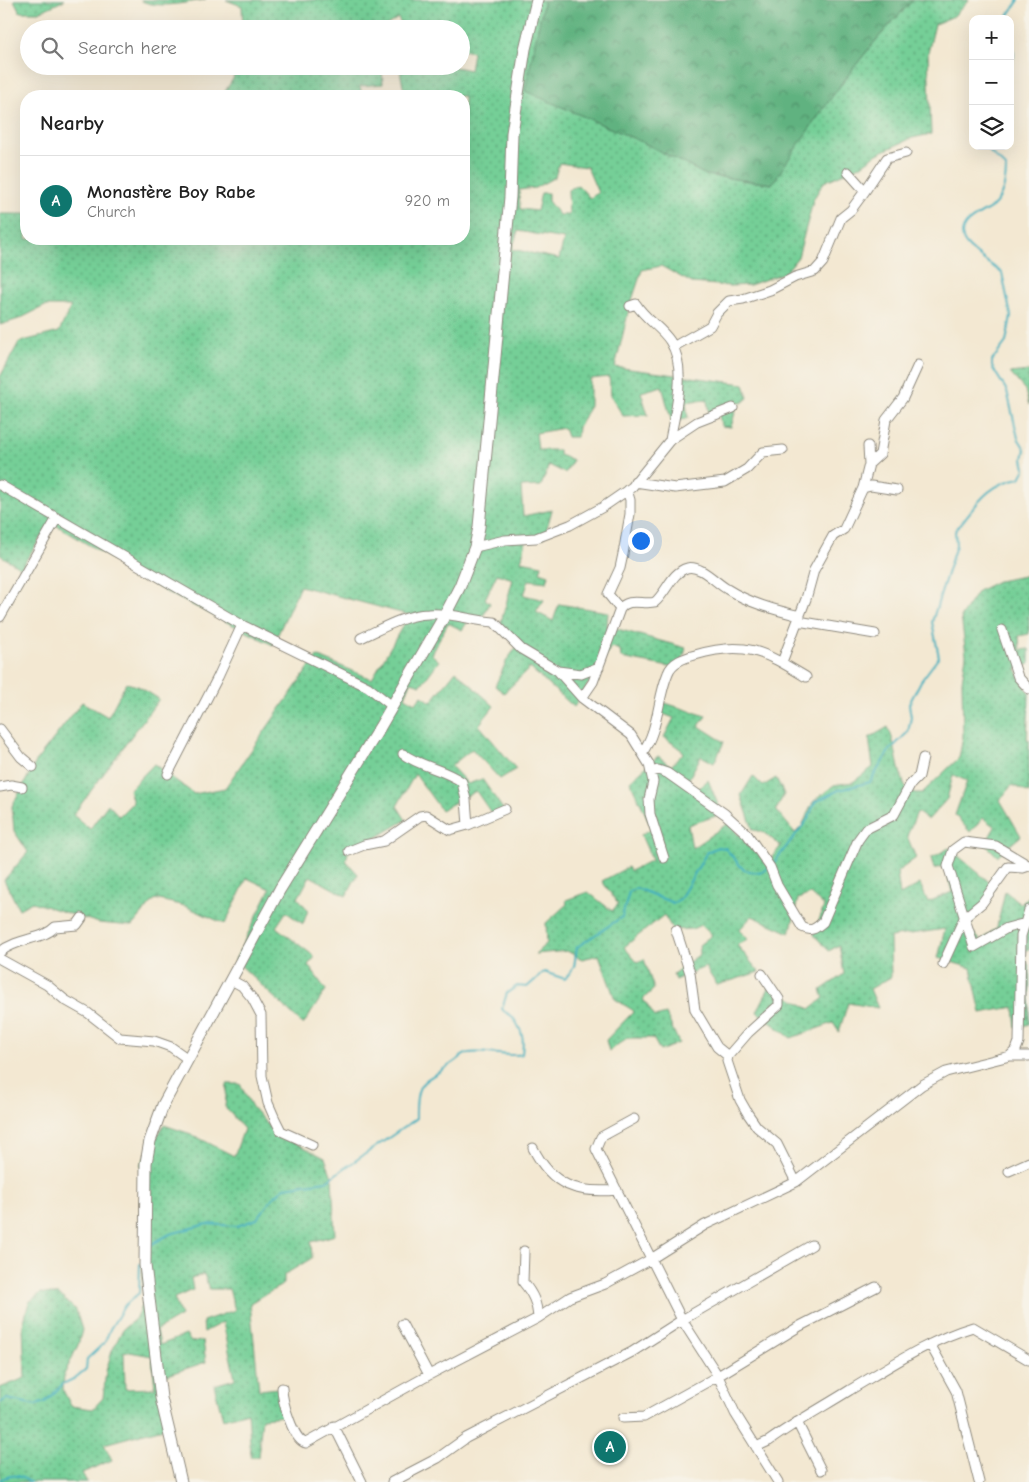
<!DOCTYPE html>
<html lang="en">
<head>
<meta charset="utf-8">
<style>
	:root { --surface:#fff; --page:#f2f2f2; --text:#222; --muted:#767676; --line:#e0e0e0; --accent:#0f766e }
	body { margin:0; font-family:"Comic Neue",sans-serif; background:var(--page); color:var(--text) }
	.controls { position:absolute; right:15px; top:15px; display:grid; overflow:hidden; border-radius:10px; box-shadow:0 5px 20px #0002 }
	.controls button { width:45px; height:45px; display:grid; place-items:center; padding:0; border:0; border-bottom:1px solid var(--line); background:var(--surface); color:var(--text); font:25px sans-serif }
	.you { position:absolute; left:640px; top:540px; width:18px; height:18px; margin:-12px; border:4px solid #fff; border-radius:50%; background:#1a73e8; box-shadow:0 0 0 8px #1a73e833 }
	.badge { display:grid; place-items:center; width:32px; height:32px; border-radius:50%; background:var(--accent); color:#fff; font-size:16px; font-weight:700 }
	.pin { position:absolute; translate:-50% -50%; border:2px solid #fff; box-shadow:0 1px 5px #0006 }
	.list { margin:0; padding:0; list-style:none }
	h2 { display:flex; justify-content:space-between; align-items:center; height:65px; margin:0; padding:0 20px; font-size:21px }
	h2 small { font-size:16px; font-weight:400; color:var(--muted) }
	.list li { display:grid; grid-template-columns:32px 1fr auto; gap:15px; align-items:center; box-sizing:border-box; height:90px; padding:0 20px; border-top:1px solid var(--line) }
	.list b { display:block; font-size:19px; white-space:nowrap }
	.list p { margin:0; font-size:16px; white-space:nowrap; color:var(--muted) }
	.list em { font-size:16px; font-style:normal; color:var(--muted) }
	.icon { flex:none; width:28px; height:28px; fill:none; stroke:currentColor; stroke-width:2; stroke-linecap:round; stroke-linejoin:round }
	.map { position:relative; flex:none; width:1029px; height:1482px; overflow:hidden }
	.search { position:absolute; background:var(--surface); box-shadow:0 5px 20px #0002; left:20px; top:20px; width:450px; height:55px; display:flex; align-items:center; gap:12px; box-sizing:border-box; padding:0 18px; border-radius:28px; color:var(--muted); font-size:19px }
	.panel { position:absolute; background:var(--surface); box-shadow:0 5px 20px #0002; left:20px; top:90px; width:450px; height:155px; border-radius:20px }
	.map>svg:first-child { display:block }
	.green { fill:url(#green-dots); stroke:#507d61; fill-rule:evenodd }
	.forest { fill:url(#forest-crowns); stroke:#466e56 }
	.lines { fill:none; stroke-linecap:round; stroke-linejoin:round }
	.stream { stroke:#42b0bf; stroke-width:2 }
	.minor-casing { stroke:#8f8a7e; stroke-width:11 }
	.major-casing { stroke:#8f8a7e; stroke-width:13 }
	.minor { stroke:#fff; stroke-width:9 }
	.major { stroke:#fff; stroke-width:11 }
</style>
</head>
<body>
<div class="map">
<svg width="1029" height="1482" viewBox="0 0 1029 1482">
	<defs>
		<pattern id="green-dots" width="8" height="8" patternUnits="userSpaceOnUse" patternTransform="scale(1.25)"><rect width="8" height="8" fill="#75cf97"/><path d="M2 2h.1M6 6h.1" fill="none" stroke="#60a87b" stroke-width="1.8" stroke-linecap="round"/></pattern>
		<pattern id="forest-crowns" width="20" height="18" patternUnits="userSpaceOnUse" patternTransform="scale(1.25)"><rect width="20" height="18" fill="#60b280"/><path d="M2 6a3 3 0 1 1 6 0M12 15a3 3 0 1 1 6 0" fill="none" stroke="#4f9169"/></pattern>
	</defs>
	<rect width="100%" height="100%" fill="#f7f3e8"/>
	<filter id="ink" filterUnits="userSpaceOnUse"><feTurbulence type="fractalNoise" baseFrequency=".02" numOctaves="2"/><feDisplacementMap in="SourceGraphic" scale="10" xChannelSelector="R" yChannelSelector="G"/><feConvolveMatrix kernelMatrix="1 2 1 2 8 2 1 2 1" color-interpolation-filters="sRGB"/></filter>
	<filter id="wash" filterUnits="userSpaceOnUse"><feTurbulence type="fractalNoise" baseFrequency=".0096" numOctaves="4" result="noise"/><feDisplacementMap in="SourceGraphic" scale="20" xChannelSelector="R" yChannelSelector="G"/><feGaussianBlur stdDeviation="1.12" result="paint"/><feColorMatrix in="noise" values="0 0 0 0 0 0 0 0 0 0 0 0 0 0 0 0 0 1.4 0 .05"/><feComposite in="paint" operator="in"/></filter>
	<g filter="url(#wash)">
		<rect width="100%" height="100%" fill="#f3e8d2"/>
		<path class="green" d="M14,0H65L39,12H20Z
			M140,0H206C186,2 158,10 140,0Z
			M226,0H544L526,91L642,142L706,175L771,184C815,120 858,55 913,0H969L954,16L935,24L928,53L931,134L912,138L877,154L860,166L824,182L814,198L798,257L786,272L750,285L730,286L692,283L661,266L642,270L629,309L615,367L744,384L748,398L742,403L738,402L731,427L721,426L719,415H709L707,399L686,402L688,418L672,423L662,386L641,392L648,415L623,416L611,396L609,377L590,379V406L578,427L577,437H567L564,428L536,433L538,450H559V455L573,460L565,473L549,465L541,486L521,487L523,516L552,510L544,538H527L521,561L542,565L540,572L549,575L547,582L529,580L524,595L544,600L536,612L553,621L559,604L608,612L607,626L686,648L680,669L621,658L620,650L611,647L574,707L530,668L504,693L495,686L507,660L521,641L499,629L513,579L497,574L485,599L490,603L480,622L471,617L462,630L448,623L431,654L439,661L421,685L411,682L405,697L416,703L422,696L431,702L456,671L494,706L479,725L516,769L500,779L472,749L451,766L468,784L482,779L505,812L494,817L476,791L441,810L415,774L397,806L406,820L374,839L349,848L346,861L358,874L346,896L310,876L298,898L308,910L303,924L286,912L276,927L315,957L308,965L326,990L303,1025L235,960L270,889L247,878L225,924L185,906L155,899L132,926L99,923L32,902L19,909L4,880L28,852L14,831L12,806L37,760L82,702L108,717L126,683L138,686L159,699L73,815L90,829L108,804L119,816L133,802L129,790L154,764L194,794L225,788L317,656L372,679L409,615L300,586L273,645L166,592L51,522L21,568L0,555V377L19,342L59,332L71,306H45L19,319L0,325V214H26V239H464V96H405L399,66H450L470,70L473,52L461,50V29H404L398,18L381,29H243L242,6ZM559,163L587,167L598,193L590,198L578,185L568,190L569,215H559L548,201V193H541L537,211L520,209L519,190L535,188L555,177ZM518,231L564,239L559,259L512,249Z
			M237,66H387L382,68L383,84L360,86L362,96H222L233,79Z
			M1029,371V405L1025,390L1010,373Z
			M1029,575V634L1019,636L1020,650L1029,649V664L1016,669L1029,694L1027,740H1029V793L1012,785L1000,800L1021,836L997,856L985,844L995,827L983,818L970,832L955,815L967,781L953,775L947,799L928,820L917,812L907,836L916,858L897,872L900,895L920,884L928,902L952,892L945,866L934,869L931,858L949,848L995,887L969,928L981,941L997,927L1005,891L1021,904L1029,896V949L1023,953L1029,967V1024L1016,1028L1014,1007L981,1013L971,968L938,958L945,929L890,937L891,977L870,989L878,1008L848,1003L839,1032L833,1023L791,1038L757,1012L770,986L810,1009L824,998L821,990L844,974L839,945L829,951L814,935L824,906L810,894L798,899L790,933L752,916L739,930L748,939L737,945L759,972L717,985L705,967L675,980L673,974L700,954L699,945L712,935L701,925L692,929L673,930L664,915L624,947L637,962L644,959L654,989L643,999L655,1017L666,1014L679,1043L660,1051L653,1038H627L609,1051L606,1040L634,1011L615,999L599,955L582,959L567,951L535,954L547,943L546,923L567,904L566,900L588,892L612,911L618,904L602,881L628,867L630,871L652,860L641,835L652,828L630,781L658,756L671,766L684,752L664,737L674,718L658,712L665,703L706,716L699,726L724,742L714,763L701,756L687,782L697,790L708,780L722,814L688,825L692,848L730,822L738,835L742,834L767,863L781,846L763,832L753,830L741,795L753,776L763,786L776,778L784,794L776,810L795,833L802,826L813,802L834,785L853,782L873,767L869,738L888,727C899,752 895,769 909,793H922L959,758L963,737L962,681L966,655L961,616L978,591L998,581Z
			M227,1084H240L252,1107L274,1132L325,1158L332,1177L335,1235L311,1242L312,1258L284,1275V1284L250,1303L259,1390L279,1388L286,1416L262,1418L258,1457H251L248,1412L223,1419L214,1385L235,1379L223,1322L204,1332L203,1321L235,1310L229,1289H209L204,1274L191,1278L193,1290L174,1298L181,1316L157,1330L160,1345L186,1335L191,1342L203,1341L206,1362L164,1376L163,1428L104,1444L112,1460L82,1473L87,1482H0V1388L25,1378L23,1325L29,1302L41,1293L59,1295L76,1310L82,1330L78,1345L64,1375L63,1390L71,1406L93,1409L103,1398L106,1371L112,1351L123,1329L135,1319L144,1300L141,1163L164,1125L191,1134L234,1156L244,1129L225,1107ZM124,1351L152,1356L155,1388L125,1389Z"/>
		<path class="forest" d="M544,0H913C858,55 815,120 772,184L706,175L642,142L525,91Z"/>
		<g class="lines">
			<path class="stream" d="M1006,19L1019,0
				M1010,37L1014,55L1010,71
				M772,865L808,819L815,802L839,790L870,782L889,751L908,732L911,717L909,704L921,681L939,657L932,622L956,545L955,531C976,506 986,484 1020,478L1025,469L1023,459L1025,449L1018,438L1007,391L992,367V361L1006,342L1011,316L1002,273C991,264 975,255 966,244C951,224 982,215 993,206C1004,196 1006,181 1006,167L990,152L988,146
				M150,1245L170,1234L207,1224L237,1226L257,1219L271,1200L285,1187L326,1181L416,1119C415,1078 422,1084 453,1063C458,1060 463,1054 469,1053C483,1050 512,1058 522,1054C524,1039 523,1032 514,1019C511,1013 505,1014 502,1009L507,993L517,986L527,987L544,972L565,979L574,967L577,947L622,917L629,892L636,888L673,903L680,899L707,852L718,847L725,848L744,870L760,873L768,868
				M0,1403L7,1399L36,1405L45,1402L63,1384L75,1378L86,1369L87,1359L105,1342L110,1329L125,1305L139,1293L140,1264
				M0,1480C13,1473 18,1475 30,1482"/>
		</g>
	</g>
	<g filter="url(#ink)">
		<g class="lines">
			<g class="minor-casing">
				<path id="minor" d="M865,191L887,158L906,153
					M630,306L636,304C645,319 661,327 670,341C688,368 675,412 670,440
					M673,347L710,326L717,313L729,301L743,299L770,290L795,277L815,271L823,262L841,218L851,210L865,191L848,172
					M868,446L869,464
					M635,482L675,488L725,482L747,469L763,452L783,450
					M0,485L242,625L368,687L392,706
					M863,488L869,464L880,454L886,420L903,398L918,365
					M475,547L505,540L536,538L570,525L603,507L632,487L670,440L697,422L733,408
					M620,609C628,597 643,605 655,602C666,593 672,572 687,568C700,564 716,583 727,589C749,603 775,610 800,616
					M0,617L57,518
					M798,621L875,634
					M1002,630L1018,677L1029,689
					M361,638C383,628 404,615 428,614C450,612 472,621 494,622L521,649L558,671L581,674L599,667
					M782,662L806,599L814,570L833,536L844,529L863,488L871,486L897,490
					M558,671L582,698L631,735L649,764L653,782L649,799L650,814L664,858
					M582,698L593,682L620,609L608,594L620,568L623,554L630,514V500L627,490
					M0,729L21,757L33,767
					M642,753C659,730 657,699 668,673C672,662 684,658 695,655C745,640 763,651 806,677
					M403,754C421,767 444,769 462,782L466,800L468,825
					M652,772L658,770L667,773L725,814L747,834L770,867L777,885L802,927C811,932 815,929 823,922L858,840L866,829L894,815L910,785L919,776L923,758
					M168,774L218,677L242,625
					M0,787L11,785L22,787
					M349,851L364,845L384,841L420,816L426,815L450,830L468,825L505,809
					M1026,923L1007,928L974,947L948,866L953,850L964,842L996,846L1028,865
					M676,930L690,973L695,1010L717,1047L728,1056
					M0,952C19,937 43,940 55,927L77,925L82,918
					M0,959L47,985L65,1000L88,1013L120,1038L154,1041L171,1047L188,1059
					M943,964L964,918L982,903L1008,867L1023,868L1029,866
					M762,974L779,999V1005L748,1033L728,1056L727,1061L740,1100L748,1114L757,1127L777,1144L796,1182
					M231,980L242,986L252,998L261,1015L262,1076L268,1103L275,1119L281,1131L312,1145
					M1010,1056H1029
					M634,1119L601,1137L596,1149L682,1320L718,1376L735,1413L778,1482
					M533,1148C552,1186 577,1194 617,1190
					M1009,1171L1029,1162
					M524,1251L523,1282C533,1294 537,1303 538,1318
					M402,1324L429,1375
					M930,1344L956,1391L979,1482
					M282,1388C282,1400 293,1441 306,1443L429,1375L538,1318L570,1297L605,1284L651,1259L705,1225L796,1182L922,1085L946,1072L1010,1056L1016,1050L1019,1042L1021,936L1029,910
					M623,1418L644,1417L718,1376L800,1326L876,1287
					M797,1422L821,1470
					M334,1426L362,1482
					M756,1447L769,1441C795,1422 823,1407 850,1390C889,1367 929,1340 973,1327L1029,1360
					M392,1482L438,1458L466,1438L632,1352L682,1320L812,1245"/>
			</g>
			<g class="major-casing">
				<path id="major" d="M181,1482L161,1398L145,1265L146,1163L150,1141L163,1105L280,889L380,727L445,615L460,586L475,547L479,527L510,197L512,133L525,49L537,0"/>
			</g>
			<use href="#minor" class="minor"/>
			<use href="#major" class="major"/>
		</g>
	</g>
</svg>
<div class="controls">
<button>+</button>
<button>−</button>
<button><svg class="icon" aria-label="layers" viewBox="0 0 24 24"><path d="M12 4l9 5-9 5-9-5zM3 14l9 5 9-5"/></svg></button>
</div>
<div class="you"></div>
<div class="pin badge" style="left:610px;top:1447px">A</div>
<div class="search"><svg class="icon" aria-label="search" viewBox="0 0 24 24"><circle cx="10" cy="10" r="6"/><path d="M15 15l6 6"/></svg>Search here</div>
<section class="panel">
<h2>Nearby<small></small></h2>
<ul class="list">
<li><span class="badge">A</span><div><b>Monastère Boy Rabe</b><p>Church</p></div><em>920 m</em></li>
</ul>
</section>
</div>
</body>
</html>
